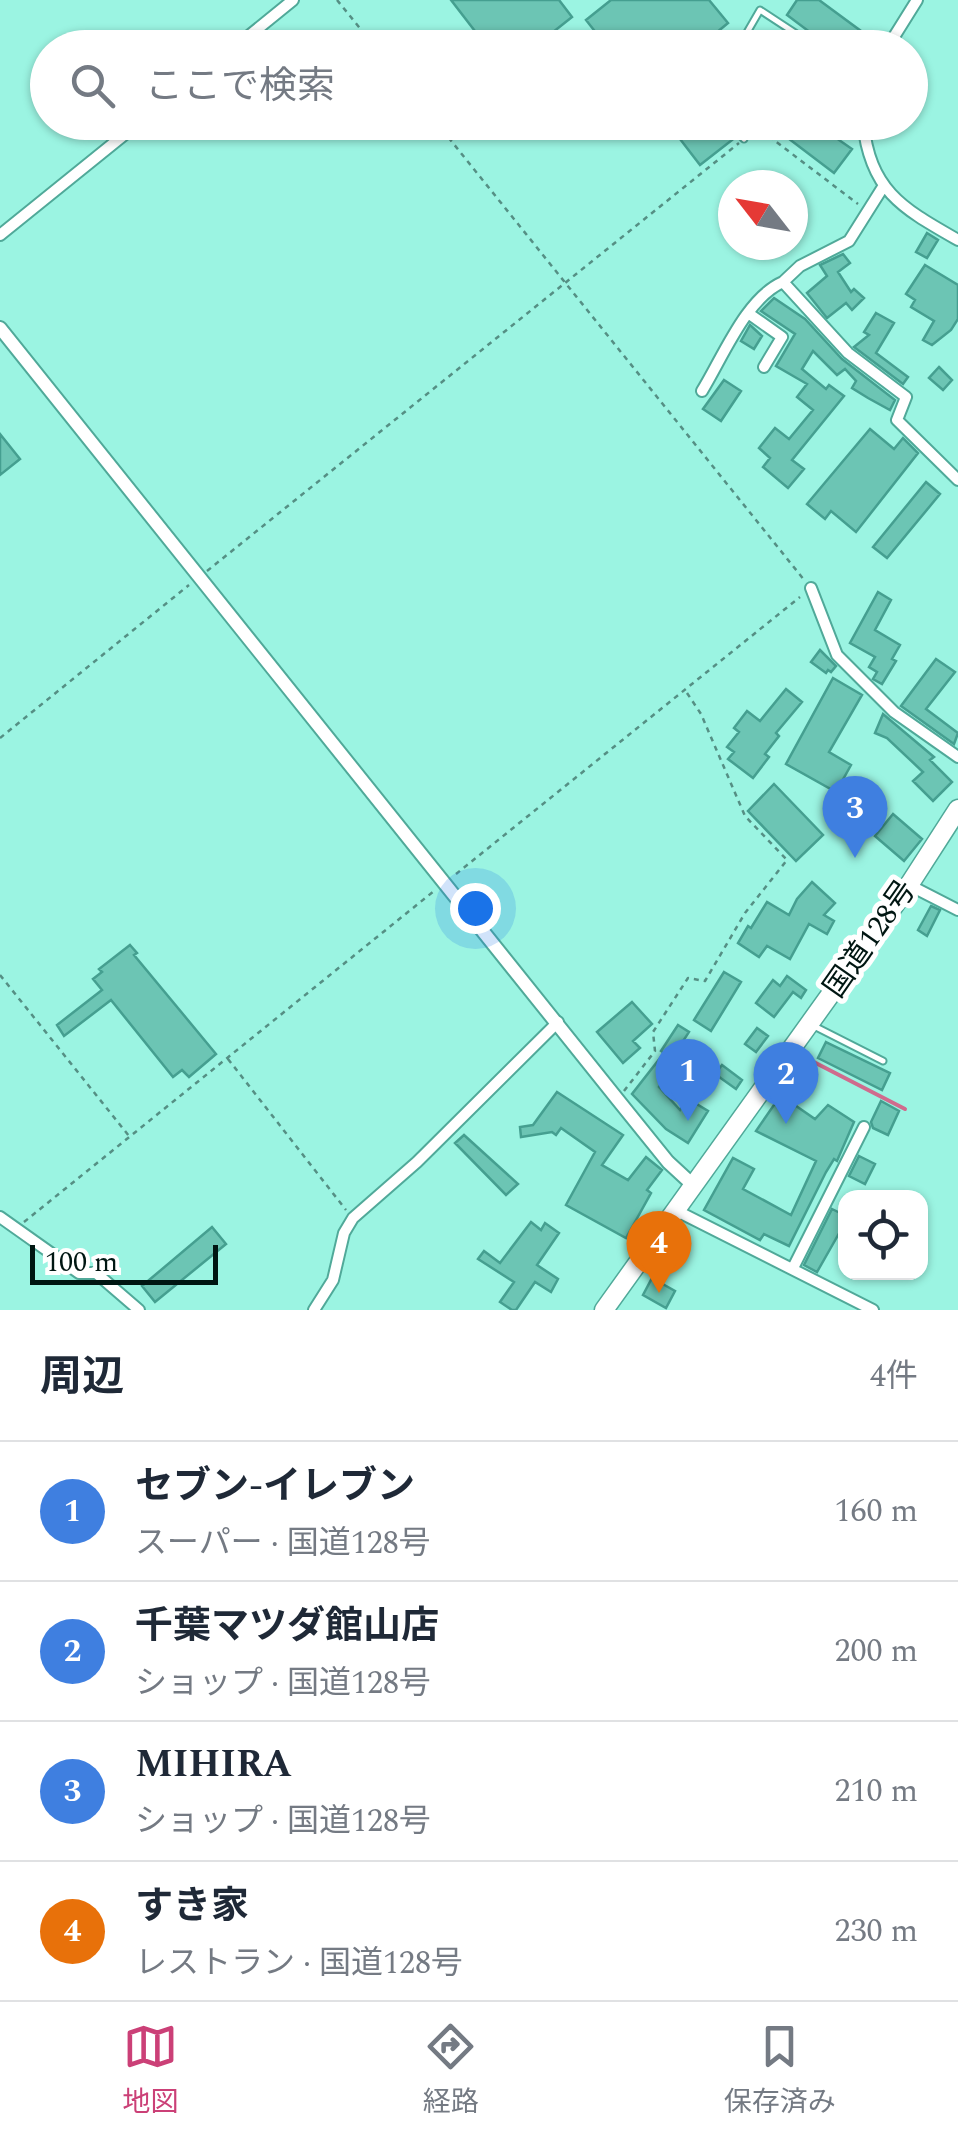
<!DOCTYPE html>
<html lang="ja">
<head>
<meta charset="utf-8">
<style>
	:root { --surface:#fff; --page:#f6f6f7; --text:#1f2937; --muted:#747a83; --line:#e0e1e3; --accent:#cb4077 }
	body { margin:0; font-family:Spectral,"Noto Sans JP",serif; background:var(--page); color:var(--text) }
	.controls { position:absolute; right:30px; bottom:30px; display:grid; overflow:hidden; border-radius:20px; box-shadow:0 2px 8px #0004 }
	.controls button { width:90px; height:90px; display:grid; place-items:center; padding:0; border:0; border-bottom:2px solid var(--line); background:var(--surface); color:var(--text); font:50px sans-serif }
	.compass { position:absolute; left:718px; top:170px; width:90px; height:90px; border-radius:50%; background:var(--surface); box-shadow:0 2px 8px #0004; rotate:301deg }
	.scale { position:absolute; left:30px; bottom:25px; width:188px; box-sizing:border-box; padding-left:10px; border:5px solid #001612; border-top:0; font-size:28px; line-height:35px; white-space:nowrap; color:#001612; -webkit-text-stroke:8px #fff; paint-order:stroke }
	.you { position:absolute; left:475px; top:908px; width:35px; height:35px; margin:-25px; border:8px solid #fff; border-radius:50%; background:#1a73e8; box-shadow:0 0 0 15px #1a73e833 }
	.badge { display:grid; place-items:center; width:65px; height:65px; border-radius:50%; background:var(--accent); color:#fff; font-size:32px; font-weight:700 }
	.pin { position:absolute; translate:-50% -82px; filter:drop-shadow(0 2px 5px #0008) }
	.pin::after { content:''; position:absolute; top:52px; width:35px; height:30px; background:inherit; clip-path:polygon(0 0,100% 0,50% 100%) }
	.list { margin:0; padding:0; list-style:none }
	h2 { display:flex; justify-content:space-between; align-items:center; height:130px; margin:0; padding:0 40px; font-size:42px }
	h2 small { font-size:32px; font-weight:400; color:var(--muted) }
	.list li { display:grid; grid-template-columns:65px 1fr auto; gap:30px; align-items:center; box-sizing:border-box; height:140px; padding:0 40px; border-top:2px solid var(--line) }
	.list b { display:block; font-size:38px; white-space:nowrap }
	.list p { margin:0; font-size:32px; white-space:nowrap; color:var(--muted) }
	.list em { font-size:32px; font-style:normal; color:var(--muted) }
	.icon { flex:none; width:55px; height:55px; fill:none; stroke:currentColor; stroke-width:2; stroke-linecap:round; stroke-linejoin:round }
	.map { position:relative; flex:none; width:958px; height:1310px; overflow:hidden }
	.search { position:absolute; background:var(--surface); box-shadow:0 2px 8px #0004; left:30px; right:30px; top:30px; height:110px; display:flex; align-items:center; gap:25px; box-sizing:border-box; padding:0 35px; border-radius:55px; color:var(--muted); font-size:38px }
	.sheet { height:690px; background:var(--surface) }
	nav { display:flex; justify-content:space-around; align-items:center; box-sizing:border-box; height:140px; border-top:2px solid var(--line); background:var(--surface); font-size:28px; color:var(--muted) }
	nav a { display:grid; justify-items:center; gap:5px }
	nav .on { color:var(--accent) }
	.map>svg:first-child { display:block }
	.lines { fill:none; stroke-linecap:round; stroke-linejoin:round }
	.stream { stroke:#d06b8d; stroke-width:4 }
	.building { fill:#6cc5b4; stroke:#459f90; stroke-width:2.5 }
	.service-casing { stroke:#50a999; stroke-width:9 }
	.minor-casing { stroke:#50a999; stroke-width:14 }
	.tertiary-casing { stroke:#50a999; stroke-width:16 }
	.trunk-casing { stroke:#50a999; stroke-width:21 }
	.path { stroke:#558f84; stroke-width:2.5; stroke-dasharray:5 5; stroke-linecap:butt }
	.service { stroke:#fff; stroke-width:5 }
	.minor { stroke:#fff; stroke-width:10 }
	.tertiary { stroke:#fff; stroke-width:12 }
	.trunk { stroke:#fff; stroke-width:18 }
	.labels { text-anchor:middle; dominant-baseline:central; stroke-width:10; stroke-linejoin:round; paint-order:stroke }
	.street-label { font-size:30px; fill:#001612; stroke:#fff }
</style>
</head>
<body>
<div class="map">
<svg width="958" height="1310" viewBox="0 0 958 1310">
	<rect width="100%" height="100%" fill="#9bf4e2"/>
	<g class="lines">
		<path class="stream" d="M806,1058L905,1109"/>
	</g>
	<path class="building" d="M451,0H559L572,17L533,48H488Z
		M611,0H709L728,23L698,48H608L586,20Z
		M797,0H819L865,34L864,36L878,48H831L787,15Z
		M667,122H719L732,140L700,165Z
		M781,122H842L849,127L839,140L852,149L834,173L776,129Z
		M927,233L938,240L927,258L916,252Z
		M843,254L850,263L838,272L851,292L854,289L864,298L852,310L846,303L827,318L807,293L827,276L820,265Z
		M925,265L958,285V319L951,330L932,345L923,340L934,321L911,307L915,300L906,294Z
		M774,298L805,319L842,359L895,400L890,410L868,398L852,388L856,381L845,369L837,375L813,351L802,369L826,389L829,385L844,396L792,460L804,469L788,488L763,467L770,458L759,448L775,428L789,439L813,410L797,397L807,384L776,366L795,334L761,311Z
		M876,313L894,323L876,353L908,377L903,384L854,347L869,335L864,332Z
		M750,325L762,336L754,349L741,341Z
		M939,367L952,380L943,390L929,378Z
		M724,380L741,391L721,421L703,409Z
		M870,429L894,449L903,438L918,453L856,532L831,511L825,519L807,504Z
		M0,434L20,459L0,475Z
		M926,482L940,494L887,558L873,547Z
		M878,592L891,600L875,630L900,645L892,659L896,661L882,684L873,679L877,672L869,667L875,657L850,643Z
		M820,650L836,666L831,672L828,670L826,673L811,662Z
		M936,659L955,672L926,709L958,733L954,744L901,706Z
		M833,678L862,695L829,752L851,765L836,792L786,764Z
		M786,689L802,702L776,733L779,736L765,754L769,757L753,778L728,759L734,752L727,747L739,732L734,728L747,711L760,721Z
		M883,714L934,757L930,760L952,782L933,801L913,781L923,772L887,738L875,733Z
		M774,784L823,835L796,861L748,811Z
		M859,786L875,799L860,816L844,803Z
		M893,814L922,839L904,861L875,836Z
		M812,882L835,903L824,915L834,921L827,934L809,924L790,959L767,946L759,957L738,943L748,926L751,928L767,902L789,915L797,899Z
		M931,906L940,910L927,936L918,930Z
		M130,945L137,953L134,955L216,1054L189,1077L182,1070L173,1077L111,1000L64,1036L57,1025L102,990L93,979L102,972L99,969Z
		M724,972L741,982L711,1031L694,1020Z
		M787,976L806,990L801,998L793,992L774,1017L756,1003L773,980L780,986Z
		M632,1002L652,1024L633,1041L640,1048L623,1063L597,1032Z
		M678,1025L689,1032L663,1072L668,1075L659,1087L680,1110L686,1100H690L708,1111L688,1143L666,1129L632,1094L664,1053L661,1051Z
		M757,1028L768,1036L756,1052L745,1044Z
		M826,1042L890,1073L882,1090L818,1058Z
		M705,1062L712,1070L696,1084L689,1077Z
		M722,1065L742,1080L736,1089L715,1074Z
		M557,1092L623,1135L602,1165L628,1180L646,1157L662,1170L647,1190L651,1193L626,1238L566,1205L595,1152L561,1128L556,1135L552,1132L521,1137L520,1127L533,1125Z
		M786,1099L815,1119L828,1105L854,1122L837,1161L834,1159L826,1172L789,1246L764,1234L760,1240L704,1210L733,1158L754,1169L743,1189L791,1215L816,1161L756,1131L776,1102L782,1105Z
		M881,1101L899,1111L888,1135L873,1128L871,1122Z
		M464,1135L518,1184L506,1195L455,1143Z
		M859,1156L875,1164L865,1184L849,1176Z
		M832,1209L846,1216V1221L817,1272L804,1265Z
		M531,1222L541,1230L545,1223L559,1233L537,1265L558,1279L551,1292L535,1282L516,1310H512L500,1302L514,1282L478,1259L484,1251L500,1263Z
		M212,1227L226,1244L155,1302L142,1286Z
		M652,1278L675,1291L666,1308L643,1295Z"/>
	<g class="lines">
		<g class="service-casing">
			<path id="service" d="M738,48L760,10L818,48
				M727,122L744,139
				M812,1025L883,1061"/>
		</g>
		<g class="minor-casing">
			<path id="minor" d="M234,48L293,0
				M887,48L917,0
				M863,122C870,191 902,208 958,240
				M883,187L849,241L800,266L783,282L848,353L906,397L897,420L958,480
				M0,235L140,122
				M748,313L782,337L764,367
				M702,391C723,357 746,298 783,282
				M811,588L837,655L894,712L958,757
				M909,885L958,910
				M677,1211L873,1310
				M0,1217L79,1273H96L139,1310
				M793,1268L864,1127
				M314,1310L333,1280L344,1233L353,1218L417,1162L558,1022"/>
		</g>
		<g class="tertiary-casing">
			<path id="tertiary" d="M0,328L618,1100L668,1162L694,1186"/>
		</g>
		<g class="trunk-casing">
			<path id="trunk" d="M604,1310L909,885L958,809"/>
		</g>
		<path class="path" d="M337,0L376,48
			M436,122L805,581
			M753,132L758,128L858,204
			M207,571L739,143
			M0,738L189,585
			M456,874L800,597
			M0,975L129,1136
			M228,1059L346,1210
			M624,1091L655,1051L653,1032L688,978L705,981L745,913L787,860L745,816L701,714L685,690
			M24,1222L434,891"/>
		<use href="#service" class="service"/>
		<use href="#minor" class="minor"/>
		<use href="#tertiary" class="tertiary"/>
		<use href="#trunk" class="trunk"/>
	</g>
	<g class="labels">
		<g class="street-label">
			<text transform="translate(870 939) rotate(-55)">国道128号</text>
		</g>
	</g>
</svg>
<div class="controls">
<button><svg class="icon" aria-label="locate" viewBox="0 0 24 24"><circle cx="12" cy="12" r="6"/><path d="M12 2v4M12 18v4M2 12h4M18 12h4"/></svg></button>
</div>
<svg class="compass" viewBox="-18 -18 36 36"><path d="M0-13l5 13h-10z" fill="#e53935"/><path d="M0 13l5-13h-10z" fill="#747a83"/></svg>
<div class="scale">100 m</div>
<div class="you"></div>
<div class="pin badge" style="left:688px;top:1121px;background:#3f7fe0">1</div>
<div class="pin badge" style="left:786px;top:1124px;background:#3f7fe0">2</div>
<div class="pin badge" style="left:855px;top:858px;background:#3f7fe0">3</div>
<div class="pin badge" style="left:659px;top:1293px;background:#e8710a">4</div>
<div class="search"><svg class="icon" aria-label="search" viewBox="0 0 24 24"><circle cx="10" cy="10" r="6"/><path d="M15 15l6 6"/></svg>ここで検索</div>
</div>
<section class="sheet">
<h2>周辺<small>4件</small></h2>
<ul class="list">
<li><span class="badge" style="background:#3f7fe0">1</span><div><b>セブン-イレブン</b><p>スーパー · 国道128号</p></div><em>160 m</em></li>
<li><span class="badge" style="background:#3f7fe0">2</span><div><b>千葉マツダ館山店</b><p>ショップ · 国道128号</p></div><em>200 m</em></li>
<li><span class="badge" style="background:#3f7fe0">3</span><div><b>MIHIRA</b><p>ショップ · 国道128号</p></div><em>210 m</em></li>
<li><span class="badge" style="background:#e8710a">4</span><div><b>すき家</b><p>レストラン · 国道128号</p></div><em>230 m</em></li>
</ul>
</section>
<nav>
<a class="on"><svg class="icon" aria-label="map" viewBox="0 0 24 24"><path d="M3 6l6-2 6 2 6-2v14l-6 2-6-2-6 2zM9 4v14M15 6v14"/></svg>地図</a>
<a><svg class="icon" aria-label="directions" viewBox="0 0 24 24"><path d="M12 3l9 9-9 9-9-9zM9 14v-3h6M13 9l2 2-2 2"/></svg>経路</a>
<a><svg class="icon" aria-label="saved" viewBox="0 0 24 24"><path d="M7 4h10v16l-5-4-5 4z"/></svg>保存済み</a>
</nav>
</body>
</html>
